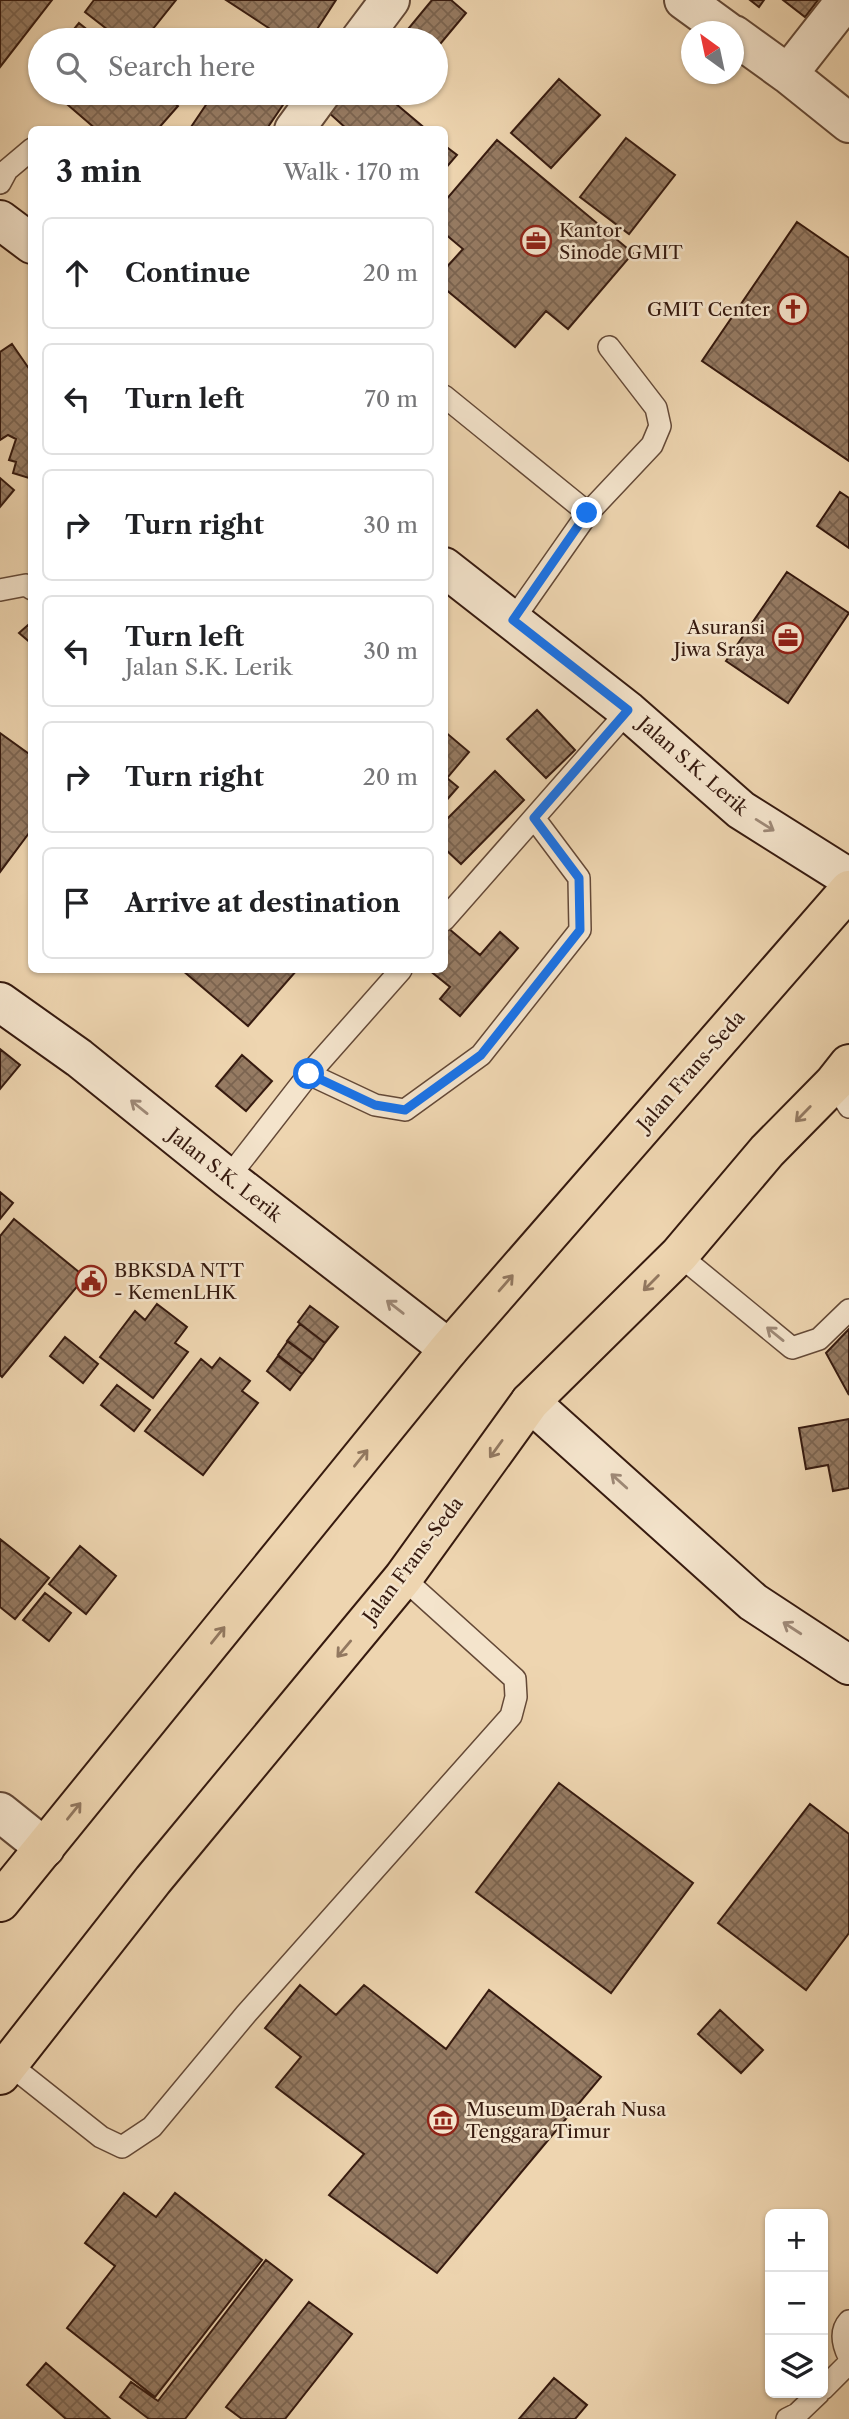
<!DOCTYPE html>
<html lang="en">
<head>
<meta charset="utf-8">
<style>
	:root { --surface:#fff; --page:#f2f2f2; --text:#202124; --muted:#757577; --line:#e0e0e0 }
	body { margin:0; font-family:"Libre Caslon Text",serif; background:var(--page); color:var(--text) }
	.controls { position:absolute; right:21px; bottom:21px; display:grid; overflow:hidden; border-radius:10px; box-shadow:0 2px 5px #0004 }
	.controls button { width:63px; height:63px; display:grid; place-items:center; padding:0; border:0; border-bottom:2px solid var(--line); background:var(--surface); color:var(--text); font:35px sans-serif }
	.compass { position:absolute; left:681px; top:21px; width:63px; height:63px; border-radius:50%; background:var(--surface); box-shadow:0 2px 5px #0004; rotate:327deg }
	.stop { position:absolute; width:21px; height:21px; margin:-16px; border:5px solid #1a73e8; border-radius:50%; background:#fff }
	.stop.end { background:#1a73e8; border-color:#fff; box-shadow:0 2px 7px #0008 }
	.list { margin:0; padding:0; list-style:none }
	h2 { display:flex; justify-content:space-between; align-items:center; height:91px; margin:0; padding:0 28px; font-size:30px }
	h2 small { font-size:23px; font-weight:400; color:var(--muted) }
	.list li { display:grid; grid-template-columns:46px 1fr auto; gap:21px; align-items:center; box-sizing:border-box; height:112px; margin:0 14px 14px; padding:0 14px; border:2px solid var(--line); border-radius:10px }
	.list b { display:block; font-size:26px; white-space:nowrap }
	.list p { margin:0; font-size:23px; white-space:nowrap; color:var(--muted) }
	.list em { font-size:23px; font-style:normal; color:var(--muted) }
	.icon { flex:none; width:38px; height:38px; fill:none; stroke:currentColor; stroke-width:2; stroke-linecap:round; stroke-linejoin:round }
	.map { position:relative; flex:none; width:849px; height:2419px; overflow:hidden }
	.search { position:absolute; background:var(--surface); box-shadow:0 2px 5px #0004; left:28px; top:28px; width:420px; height:77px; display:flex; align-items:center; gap:18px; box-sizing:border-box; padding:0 24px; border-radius:38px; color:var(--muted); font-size:26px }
	.panel { position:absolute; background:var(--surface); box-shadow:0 2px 5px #0004; left:28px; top:126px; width:420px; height:847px; border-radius:10px }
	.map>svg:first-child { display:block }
	.building { fill:url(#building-cross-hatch); stroke:#361a0f; stroke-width:2 }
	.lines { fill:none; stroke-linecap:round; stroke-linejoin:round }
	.lane-casing { stroke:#644937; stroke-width:24 }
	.street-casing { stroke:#644937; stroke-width:42 }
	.secondary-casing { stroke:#361a0f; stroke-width:42 }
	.primary-casing { stroke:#361a0f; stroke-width:42 }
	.lane { stroke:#f4e4cc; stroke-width:21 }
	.street { stroke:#f4e4cc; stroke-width:38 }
	.secondary { stroke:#f4e4cc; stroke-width:38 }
	.primary { stroke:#eed5b0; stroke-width:38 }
	.oneway { stroke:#9e8977 }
	.oneway2 { stroke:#927860 }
	.route { stroke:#1a73e8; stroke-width:9 }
	.labels { text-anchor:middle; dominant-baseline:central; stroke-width:5; stroke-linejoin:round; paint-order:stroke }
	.poi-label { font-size:19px; fill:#361a0f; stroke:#f4e4cc; text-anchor:start }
	.street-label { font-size:19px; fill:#361a0f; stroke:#f4e4cc }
</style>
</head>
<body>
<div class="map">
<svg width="849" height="2419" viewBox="0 0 849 2419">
	<defs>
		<pattern id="building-cross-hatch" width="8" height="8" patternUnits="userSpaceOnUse" patternTransform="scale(1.75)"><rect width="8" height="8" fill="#967b63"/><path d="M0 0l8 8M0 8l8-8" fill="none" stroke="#7b6450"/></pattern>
	</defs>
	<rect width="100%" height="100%" fill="#eed5b0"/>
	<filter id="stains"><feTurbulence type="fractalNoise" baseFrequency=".00286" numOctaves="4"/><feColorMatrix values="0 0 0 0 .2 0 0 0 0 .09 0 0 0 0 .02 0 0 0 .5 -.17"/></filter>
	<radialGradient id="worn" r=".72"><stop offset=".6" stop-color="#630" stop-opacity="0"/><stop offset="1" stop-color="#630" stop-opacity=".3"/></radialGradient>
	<path class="building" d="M0,0H52L0,67Z
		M94,0H176L144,40H121L85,12Z
		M226,0H336L310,40H287Z
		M432,0H451L466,13L436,49V40H399Z
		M750,0H764L759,7Z
		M783,0H818L805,17Z
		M79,23L100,40H65Z
		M559,79L600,115L551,168L511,133Z
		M54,93H162L178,106L157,130H97Z
		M214,93H291L266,130H189Z
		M345,93H383L427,130H348L328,112Z
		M626,138L675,175L629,234L580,197Z
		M497,140L633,253L568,329L546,311L515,347L444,288V270L463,249L444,233V202Z
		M444,145L457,155L444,170Z
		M797,222L849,258V461L702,361Z
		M12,344L32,373V479L13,473L16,462L9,460L16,439L8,435L0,440V352Z
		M0,478L14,490L0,507Z
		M840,492L849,498V548L817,526Z
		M787,572L849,613L788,703L726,661Z
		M28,625L32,628V644L19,633Z
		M537,710L575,750L546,778L507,739Z
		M444,731L469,752L447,778L458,787L444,803Z
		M0,733L32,756V829L0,872Z
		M495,771L524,800L461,864L444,848V822Z
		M448,928L480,955L500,932L518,948L460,1016L440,999L450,987L429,970H444V931Z
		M182,970H297L248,1026Z
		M0,1049L20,1065L0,1089Z
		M242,1055L272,1081L246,1111L216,1086Z
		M0,1192L13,1203L0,1219Z
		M14,1219L85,1277L2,1377L0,1375V1236Z
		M157,1304L187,1327L175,1343L188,1352L153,1398L100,1357L135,1311L145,1320Z
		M310,1306L338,1327L325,1343L298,1322Z
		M300,1324L325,1343L313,1360L287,1341Z
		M849,1329V1395L826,1353Z
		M65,1337L98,1364L83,1383L50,1356Z
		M288,1341L313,1360L302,1374L278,1355Z
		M278,1356L302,1374L290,1390L267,1371Z
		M220,1358L250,1381L242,1391L258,1403L203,1475L145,1431L201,1359L212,1368Z
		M117,1385L150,1410L134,1431L101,1405Z
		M849,1419V1488L833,1491L828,1465L806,1469L799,1428Z
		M0,1539L49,1578L15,1619L0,1607Z
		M80,1546L116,1576L86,1614L49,1584Z
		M45,1593L71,1613L49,1641L23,1620Z
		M559,1783L693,1883L611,1993L476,1892Z
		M810,1804L849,1834V1933L806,1990L718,1923Z
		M300,1985L336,2015L364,1985L446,2049L489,1990L601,2077L437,2273L329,2195L364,2154L276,2087L301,2057L265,2028Z
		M720,2010L763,2050L741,2073L698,2034Z
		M124,2193L156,2217L175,2193L262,2260L155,2397L67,2328L115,2266L85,2243Z
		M266,2260L292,2280L185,2419H149L120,2397L131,2382L158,2401Z
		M309,2302L352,2334L285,2419H242L226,2407Z
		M46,2363L110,2419H66L27,2385Z
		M554,2378L587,2405L575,2419H519Z"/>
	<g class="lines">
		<g class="lane-casing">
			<path id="lane" d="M0,183L7,170L32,149
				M444,396L588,513
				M0,590L26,585L32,589
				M513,620L588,513L652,445L660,426L656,408L609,347
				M444,920L628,711
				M309,1074L375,1105L405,1110L481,1055L580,930L579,878L534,818
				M834,1083L849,1107
				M228,1178L309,1074L401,970
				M679,1255L792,1348L819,1339L849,1310
				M9,2064L101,2137L122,2147L152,2127L246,2014L511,1716L516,1697L515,1679L403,1578
				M849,2321C839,2332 843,2345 849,2357
				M823,2389L849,2363
				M787,2419L797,2414L819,2393"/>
		</g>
		<g class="street-casing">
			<path id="street" d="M684,0L728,32
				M734,35L788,74L846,0
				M360,40L390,0
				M788,74L849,123
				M294,130L321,93
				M0,1812L45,1848"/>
		</g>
		<g class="secondary-casing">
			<path id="secondary" d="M0,220L32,244
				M444,567L628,711L741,810L849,878
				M0,1002L79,1058L228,1178L449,1349
				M530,1402L753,1602L849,1665"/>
		</g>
		<g class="primary-casing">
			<path id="primary" d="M0,1902L449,1349L849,890
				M0,2075L153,1880L403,1578L530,1402L679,1255L767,1151L834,1083L849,1064"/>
		</g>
		<use href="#lane" class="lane"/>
		<use href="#street" class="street"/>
		<use href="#secondary" class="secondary"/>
		<use href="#primary" class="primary"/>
	</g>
	<defs><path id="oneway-shaft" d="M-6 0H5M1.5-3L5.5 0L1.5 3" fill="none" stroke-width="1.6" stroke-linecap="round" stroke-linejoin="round" transform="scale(1.75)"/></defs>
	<g class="oneway">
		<use href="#oneway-shaft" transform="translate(765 825) rotate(32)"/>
		<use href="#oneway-shaft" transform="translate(139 1107) rotate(-141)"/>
		<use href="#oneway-shaft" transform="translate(395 1307) rotate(-142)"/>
		<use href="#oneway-shaft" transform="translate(775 1334) rotate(-141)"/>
		<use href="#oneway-shaft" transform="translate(619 1481) rotate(-138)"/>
		<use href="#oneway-shaft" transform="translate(792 1628) rotate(-147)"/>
	</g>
	<g class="oneway2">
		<use href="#oneway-shaft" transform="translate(803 1114) rotate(134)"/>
		<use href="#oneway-shaft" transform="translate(506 1283) rotate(-49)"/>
		<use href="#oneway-shaft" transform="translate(651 1283) rotate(135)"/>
		<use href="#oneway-shaft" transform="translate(496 1449) rotate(126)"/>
		<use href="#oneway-shaft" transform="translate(361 1458) rotate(-51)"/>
		<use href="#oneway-shaft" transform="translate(218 1635) rotate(-51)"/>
		<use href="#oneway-shaft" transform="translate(344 1649) rotate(130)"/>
		<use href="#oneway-shaft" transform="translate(74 1811) rotate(-51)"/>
	</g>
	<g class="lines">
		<path class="route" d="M309,1074L375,1105L405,1110L481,1055L580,930L579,878L534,818L628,710L513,620L587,513"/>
	</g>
	<defs>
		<g id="office-ring" transform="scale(1.575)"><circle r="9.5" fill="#f4e4cc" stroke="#8f2418" stroke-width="1.5"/><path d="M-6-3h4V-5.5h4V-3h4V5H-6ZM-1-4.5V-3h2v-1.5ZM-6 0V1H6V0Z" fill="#8f2418"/></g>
		<g id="church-ring" transform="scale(1.575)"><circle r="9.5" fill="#f4e4cc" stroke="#8f2418" stroke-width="1.5"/><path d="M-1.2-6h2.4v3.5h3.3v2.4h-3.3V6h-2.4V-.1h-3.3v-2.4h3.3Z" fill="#8f2418"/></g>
		<g id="civic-ring" transform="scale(1.575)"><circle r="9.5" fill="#f4e4cc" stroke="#8f2418" stroke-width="1.5"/><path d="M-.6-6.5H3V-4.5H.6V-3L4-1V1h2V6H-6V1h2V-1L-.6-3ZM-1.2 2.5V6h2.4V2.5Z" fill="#8f2418"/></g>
		<g id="museum-ring" transform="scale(1.575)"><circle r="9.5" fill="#f4e4cc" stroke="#8f2418" stroke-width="1.5"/><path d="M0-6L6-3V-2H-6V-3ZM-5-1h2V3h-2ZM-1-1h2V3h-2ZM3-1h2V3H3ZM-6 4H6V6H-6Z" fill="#8f2418"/></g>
	</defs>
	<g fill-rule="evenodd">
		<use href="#office-ring" x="536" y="241"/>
		<use href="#church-ring" x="793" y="309"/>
		<use href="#office-ring" x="788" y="638"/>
		<use href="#civic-ring" x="91" y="1281"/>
		<use href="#museum-ring" x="443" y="2120"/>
	</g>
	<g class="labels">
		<g class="poi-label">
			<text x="559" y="230">Kantor<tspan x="559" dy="22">Sinode GMIT</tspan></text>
			<text x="770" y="309" text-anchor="end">GMIT Center</text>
			<text x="765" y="627" text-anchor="end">Asuransi<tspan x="765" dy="22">Jiwa Sraya</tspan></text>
			<text x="114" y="1270">BBKSDA NTT<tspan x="114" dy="22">- KemenLHK</tspan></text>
			<text x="466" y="2109">Museum Daerah Nusa<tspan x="466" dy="22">Tenggara Timur</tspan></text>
		</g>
		<g class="street-label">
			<text transform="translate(693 766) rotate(41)">Jalan S.K. Lerik</text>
			<text transform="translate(691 1071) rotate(-49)">Jalan Frans-Seda</text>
			<text transform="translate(225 1175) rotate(38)">Jalan S.K. Lerik</text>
			<text transform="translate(413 1560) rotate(-53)">Jalan Frans-Seda</text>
		</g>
	</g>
	<rect width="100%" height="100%" filter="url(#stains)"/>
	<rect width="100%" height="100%" fill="url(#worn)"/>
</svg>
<div class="controls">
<button>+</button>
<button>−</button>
<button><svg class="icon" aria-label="layers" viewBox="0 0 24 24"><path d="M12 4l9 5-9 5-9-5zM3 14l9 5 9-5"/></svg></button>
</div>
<svg class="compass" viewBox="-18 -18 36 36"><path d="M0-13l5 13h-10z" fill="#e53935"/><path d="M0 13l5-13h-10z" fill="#757577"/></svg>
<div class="stop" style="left:309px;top:1074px"></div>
<div class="stop end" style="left:587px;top:513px"></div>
<div class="search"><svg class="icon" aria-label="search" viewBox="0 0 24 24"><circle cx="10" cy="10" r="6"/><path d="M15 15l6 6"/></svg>Search here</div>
<section class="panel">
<h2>3 min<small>Walk · 170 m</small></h2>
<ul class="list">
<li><svg class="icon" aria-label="ahead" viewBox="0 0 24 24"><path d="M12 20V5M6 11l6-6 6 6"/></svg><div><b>Continue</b></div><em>20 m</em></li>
<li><svg class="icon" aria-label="left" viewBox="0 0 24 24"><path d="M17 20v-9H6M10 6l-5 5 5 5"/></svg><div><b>Turn left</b></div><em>70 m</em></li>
<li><svg class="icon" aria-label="right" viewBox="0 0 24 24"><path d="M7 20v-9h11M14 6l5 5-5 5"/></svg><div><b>Turn right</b></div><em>30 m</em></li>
<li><svg class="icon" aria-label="left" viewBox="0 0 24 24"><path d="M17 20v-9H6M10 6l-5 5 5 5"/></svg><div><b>Turn left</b><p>Jalan S.K. Lerik</p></div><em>30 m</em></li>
<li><svg class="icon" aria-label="right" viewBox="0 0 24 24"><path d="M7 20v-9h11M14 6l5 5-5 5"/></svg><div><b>Turn right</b></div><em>20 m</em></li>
<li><svg class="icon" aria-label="arrive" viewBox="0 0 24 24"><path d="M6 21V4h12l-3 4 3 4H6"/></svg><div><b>Arrive at destination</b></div></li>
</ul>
</section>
</div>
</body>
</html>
